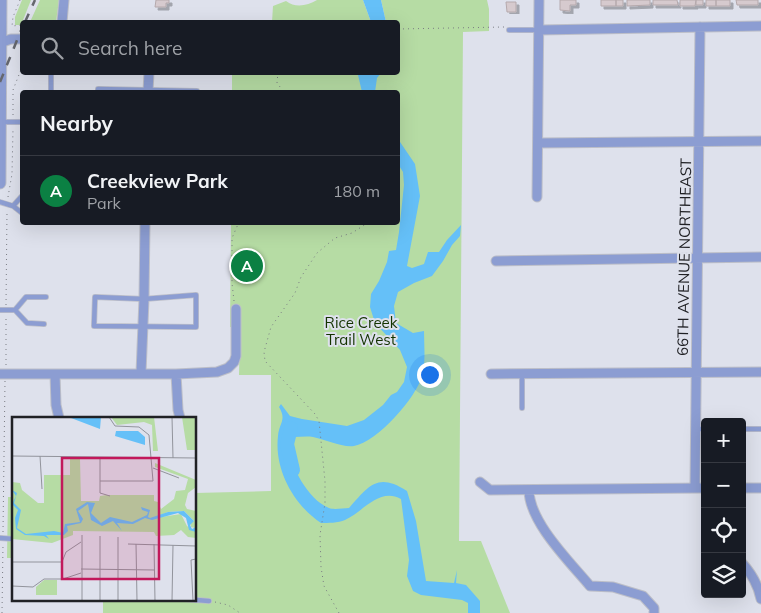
<!DOCTYPE html>
<html lang="en">
<head>
<meta charset="utf-8">
<style>
	:root { --surface:#171b24; --page:#242831; --text:#f1f3f6; --muted:#9ea1a6; --line:#363941; --accent:#0b8043 }
	body { margin:0; font-family:Mulish,sans-serif; background:var(--page); color:var(--text) }
	.controls { position:absolute; right:15px; bottom:15px; display:grid; overflow:hidden; border-radius:5px; box-shadow:0 5px 20px #0002 }
	.controls button { width:45px; height:45px; display:grid; place-items:center; padding:0; border:0; border-bottom:1px solid var(--line); background:var(--surface); color:var(--text); font:25px sans-serif }
	.you { position:absolute; left:429px; top:374px; width:18px; height:18px; margin:-12px; border:4px solid #fff; border-radius:50%; background:#1a73e8; box-shadow:0 0 0 8px #1a73e833 }
	.badge { display:grid; place-items:center; width:32px; height:32px; border-radius:50%; background:var(--accent); color:#fff; font-size:16px; font-weight:700 }
	.pin { position:absolute; translate:-50% -50%; border:2px solid #fff; box-shadow:0 1px 5px #0006 }
	.list { margin:0; padding:0; list-style:none }
	h2 { display:flex; justify-content:space-between; align-items:center; height:65px; margin:0; padding:0 20px; font-size:21px }
	h2 small { font-size:16px; font-weight:400; color:var(--muted) }
	.list li { display:grid; grid-template-columns:32px 1fr auto; gap:15px; align-items:center; box-sizing:border-box; height:70px; padding:0 20px; border-top:1px solid var(--line) }
	.list b { display:block; font-size:19px; white-space:nowrap }
	.list p { margin:0; font-size:16px; white-space:nowrap; color:var(--muted) }
	.list em { font-size:16px; font-style:normal; color:var(--muted) }
	.icon { flex:none; width:28px; height:28px; fill:none; stroke:currentColor; stroke-width:2; stroke-linecap:round; stroke-linejoin:round }
	.map { position:relative; flex:none; width:761px; height:613px; overflow:hidden }
	.search { position:absolute; background:var(--surface); box-shadow:0 5px 20px #0002; left:20px; top:20px; width:380px; height:55px; display:flex; align-items:center; gap:12px; box-sizing:border-box; padding:0 18px; border-radius:5px; color:var(--muted); font-size:19px }
	.panel { position:absolute; background:var(--surface); box-shadow:0 5px 20px #0002; left:20px; top:90px; width:380px; height:135px; border-radius:5px }
	.map>svg:first-child { display:block }
	.green { fill:#b6dca4 }
	.water { fill:#65c0f8 }
	.lines { fill:none; stroke-linecap:round; stroke-linejoin:round }
	.river { stroke:#65c0f8; stroke-width:14 }
	.building { fill:#d6cace; stroke:#b5a9ac; filter:url(#shadow) }
	.service-casing { stroke:#bcbec8; stroke-width:6 }
	.minor-casing { stroke:#bcbec8; stroke-width:11 }
	.tertiary-casing { stroke:#bcbec8; stroke-width:13 }
	.path { stroke:#7a7c83; stroke-width:1; stroke-dasharray:1 4; stroke-linecap:butt }
	.service { stroke:#8c9dd2; stroke-width:4.5 }
	.minor { stroke:#8c9dd2; stroke-width:9 }
	.tertiary { stroke:#8c9dd2; stroke-width:11 }
	.rail { stroke:#65676e; stroke-width:2.5; stroke-dasharray:9 9; stroke-linecap:butt }
	.labels { text-anchor:middle; dominant-baseline:central; stroke-width:4; stroke-linejoin:round; paint-order:stroke }
	.street-label { font-size:15px; fill:#202125; stroke:#dee1ec }
	.park-label { font-size:15px; fill:#143400; stroke:#dee1ec }
	.inset-road { fill:none; stroke:#92949c; stroke-width:1 }
	.view { fill:#c2185b; fill-opacity:0.15; stroke:#c2185b; stroke-width:2.5 }
	.inset-edge { fill:none; stroke:#202125; stroke-width:2.5 }
</style>
</head>
<body>
<div class="map">
<svg width="761" height="613" viewBox="0 0 761 613">
	<defs>
		<filter id="shadow"><feDropShadow dx="3" dy="3" stdDeviation="0" flood-color="#0004"/></filter>
	</defs>
	<rect width="100%" height="100%" fill="#dee1ec"/>
	<path class="green" d="M22,0H31L21,25H15V17Z
		M40,0H59L56,22H30Z
		M317,0H363L371,22H272L273,6L286,1C295,8 307,6 317,0Z
		M381,0H487L489,9V31L463,32L459,541H481L510,613H103V599H195V493L271,491V375H239L240,328L230,327L231,223L398,222V92H232V73L398,72V22H386Z
		M8,497H14V558H7Z"/>
	<path class="water" d="M363,0H381L386,22H371Z
		M353,73H381L377,78L375,92H362L358,75Z
		M398,139L415,164L420,196L407,266L412,268L424,264L428,252H439L447,240L461,225L460,236L452,245L443,261L432,276L414,283L398,292L394,306L396,323L413,333L424,331C424,346 426,361 422,376C416,398 377,442 354,446C343,448 324,439 313,437C307,436 300,437 294,437L287,444C291,466 307,499 329,508C334,510 343,508 349,508C369,486 377,472 407,491L416,521L426,581L454,583L457,570L456,583L466,585L480,601V613H468V603L462,600L421,595L413,591L407,576L409,560L401,499C379,487 363,512 345,520C338,523 328,523 321,523C294,505 274,470 278,436C279,423 287,420 279,407L281,404L290,416L302,419L347,426L364,420L383,405L391,395L397,392L404,382L407,367L400,350L375,323L370,307L371,294L379,281L387,262L389,251L396,250L399,232L404,185L403,172L398,164Z"/>
	<g class="lines">
		<path class="river" d="M291,428L287,444L293,470"/>
	</g>
	<path class="building" d="M156,0H169V3H166V7H155Z
		M560,0H576V5H570V11L560,10Z
		M601,0H616V6H601Z
		M616,0H623V6H616Z
		M627,0H650V5L627,6Z
		M653,0H677L678,5H653Z
		M680,0H696L695,6H680Z
		M696,0H703V5H696Z
		M706,0H716V6H706Z
		M716,0H730V6H716Z
		M736,0H758V5H737Z
		M506,2H516V12H507Z"/>
	<g class="lines">
		<g class="service-casing">
			<path id="service" d="M509,30H539
				M51,92V72
				M98,92V89L197,91V92
				M2,122H22
				M0,202L13,206L22,213
				M13,206L22,196
				M196,295V327L94,326L95,297L144,299Z
				M0,310H15L27,323L44,324
				M15,310L26,297H46
				M522,373V408
				M696,429H705
				M742,429H761
				M0,538L14,539
				M184,599L209,601"/>
		</g>
		<g class="minor-casing">
			<path id="minor" d="M62,22L64,0
				M539,30L761,26
				M0,43L11,39H22
				M148,92L149,72
				M538,143L761,141
				M537,197L539,0
				M496,261L761,257
				M141,373L144,299L145,222
				M0,374H176L217,372L228,368L234,362L236,356V309
				M55,374L56,405L59,418
				M176,374L178,410L180,418
				M491,374L761,372
				M480,482L490,490L705,488
				M695,488L700,27
				M742,488H761
				M529,490C529,522 570,562 590,586L613,587L643,596L654,608V613
				M742,563C752,574 758,584 761,599"/>
		</g>
		<g class="tertiary-casing">
			<path id="tertiary" d="M0,183L1,0"/>
		</g>
		<path class="path" d="M20,0L13,17L12,26L22,25
			M307,22H339
			M398,29L504,27
			M278,72L277,83L284,92
			M13,115V90L22,67
			M8,197L12,174L13,129
			M234,301L232,283V238L239,222
			M6,305L7,211
			M6,365V316
			M3,532L5,381
			M215,602L228,605L240,613
			M2,613L3,544
			M339,613L324,586L321,567L320,535L325,503V481L319,421L315,414L265,361L264,352L271,327L295,293L301,277L317,253L335,238L352,233L369,222"/>
		<use href="#service" class="service"/>
		<use href="#minor" class="minor"/>
		<use href="#tertiary" class="tertiary"/>
		<path class="rail" d="M25,22L35,0
			M0,82L22,28"/>
	</g>
	<g class="labels">
		<g class="street-label">
			<text transform="translate(684 257) rotate(-89)">66TH AVENUE NORTHEAST</text>
		</g>
		<g class="park-label">
			<text x="361" y="322">Rice Creek<tspan x="361" dy="17">Trail West</tspan></text>
		</g>
	</g>
	<g transform="translate(12 417)">
		<rect width="184" height="184" fill="#dee1ec"/>
		<path d="M99,0H142L146,34H141L140,8L132,5L105,8ZM170,0H184V33H175ZM58,42H68L69,84H87L88,79L95,78H142V84L146,85L149,92L162,82L164,74L173,73L176,62L143,50V46L184,63V70L176,76L173,88L175,92L184,94L183,111L179,110L178,105L182,104L172,94L156,95L142,101L169,97L175,109L184,115V121L176,120L169,113L162,118L144,119L142,115L61,114V118L40,126L0,122V65L8,66L10,73L26,86H32V58H58ZM32,163H45V178H24V170Z" fill="#b6dca4"/>
		<path d="M89,0L88,12L59,1V0ZM104,14H126L133,20V28L103,19ZM0,73L5,76L2,86L9,93L5,111L14,117L42,114L51,116L53,107L68,105L64,92L75,85L83,86L79,96L89,106L98,100L120,105L135,98L136,95L130,93L129,90L138,93L136,100L138,101L156,95L172,94L182,104L178,108L180,112L184,110V115L177,113L174,101L166,96L140,103L133,101L121,107L105,106L110,114L101,104L90,109L79,103L76,87L66,94L71,102L69,106L55,109L56,114L52,118H34L37,122L32,119L13,118L4,112L3,101L6,93L0,87L4,79Z" fill="#65c0f8"/>
		<path class="inset-road" d="M160,0L161,41M0,39L184,41M28,39L30,72M88,40V76L98,79M141,51L167,61M88,64H141L137,18L127,10L103,9L97,0M88,119V184M106,120V184M116,127L184,129M124,127L125,184M142,127L143,184M0,145H50L54,135L69,125M69,152L143,153M0,169L21,170L32,162H51L69,156M70,184V118M160,184L161,128M181,184L179,143L184,142"/>
		<path class="view" d="M50,41H147V162H50Z"/>
		<rect width="184" height="184" class="inset-edge"/>
	</g>
</svg>
<div class="controls">
<button>+</button>
<button>−</button>
<button><svg class="icon" aria-label="locate" viewBox="0 0 24 24"><circle cx="12" cy="12" r="6"/><path d="M12 2v4M12 18v4M2 12h4M18 12h4"/></svg></button>
<button><svg class="icon" aria-label="layers" viewBox="0 0 24 24"><path d="M12 4l9 5-9 5-9-5zM3 14l9 5 9-5"/></svg></button>
</div>
<div class="you"></div>
<div class="pin badge" style="left:247px;top:266px">A</div>
<div class="search"><svg class="icon" aria-label="search" viewBox="0 0 24 24"><circle cx="10" cy="10" r="6"/><path d="M15 15l6 6"/></svg>Search here</div>
<section class="panel">
<h2>Nearby<small></small></h2>
<ul class="list">
<li><span class="badge">A</span><div><b>Creekview Park</b><p>Park</p></div><em>180 m</em></li>
</ul>
</section>
</div>
</body>
</html>
